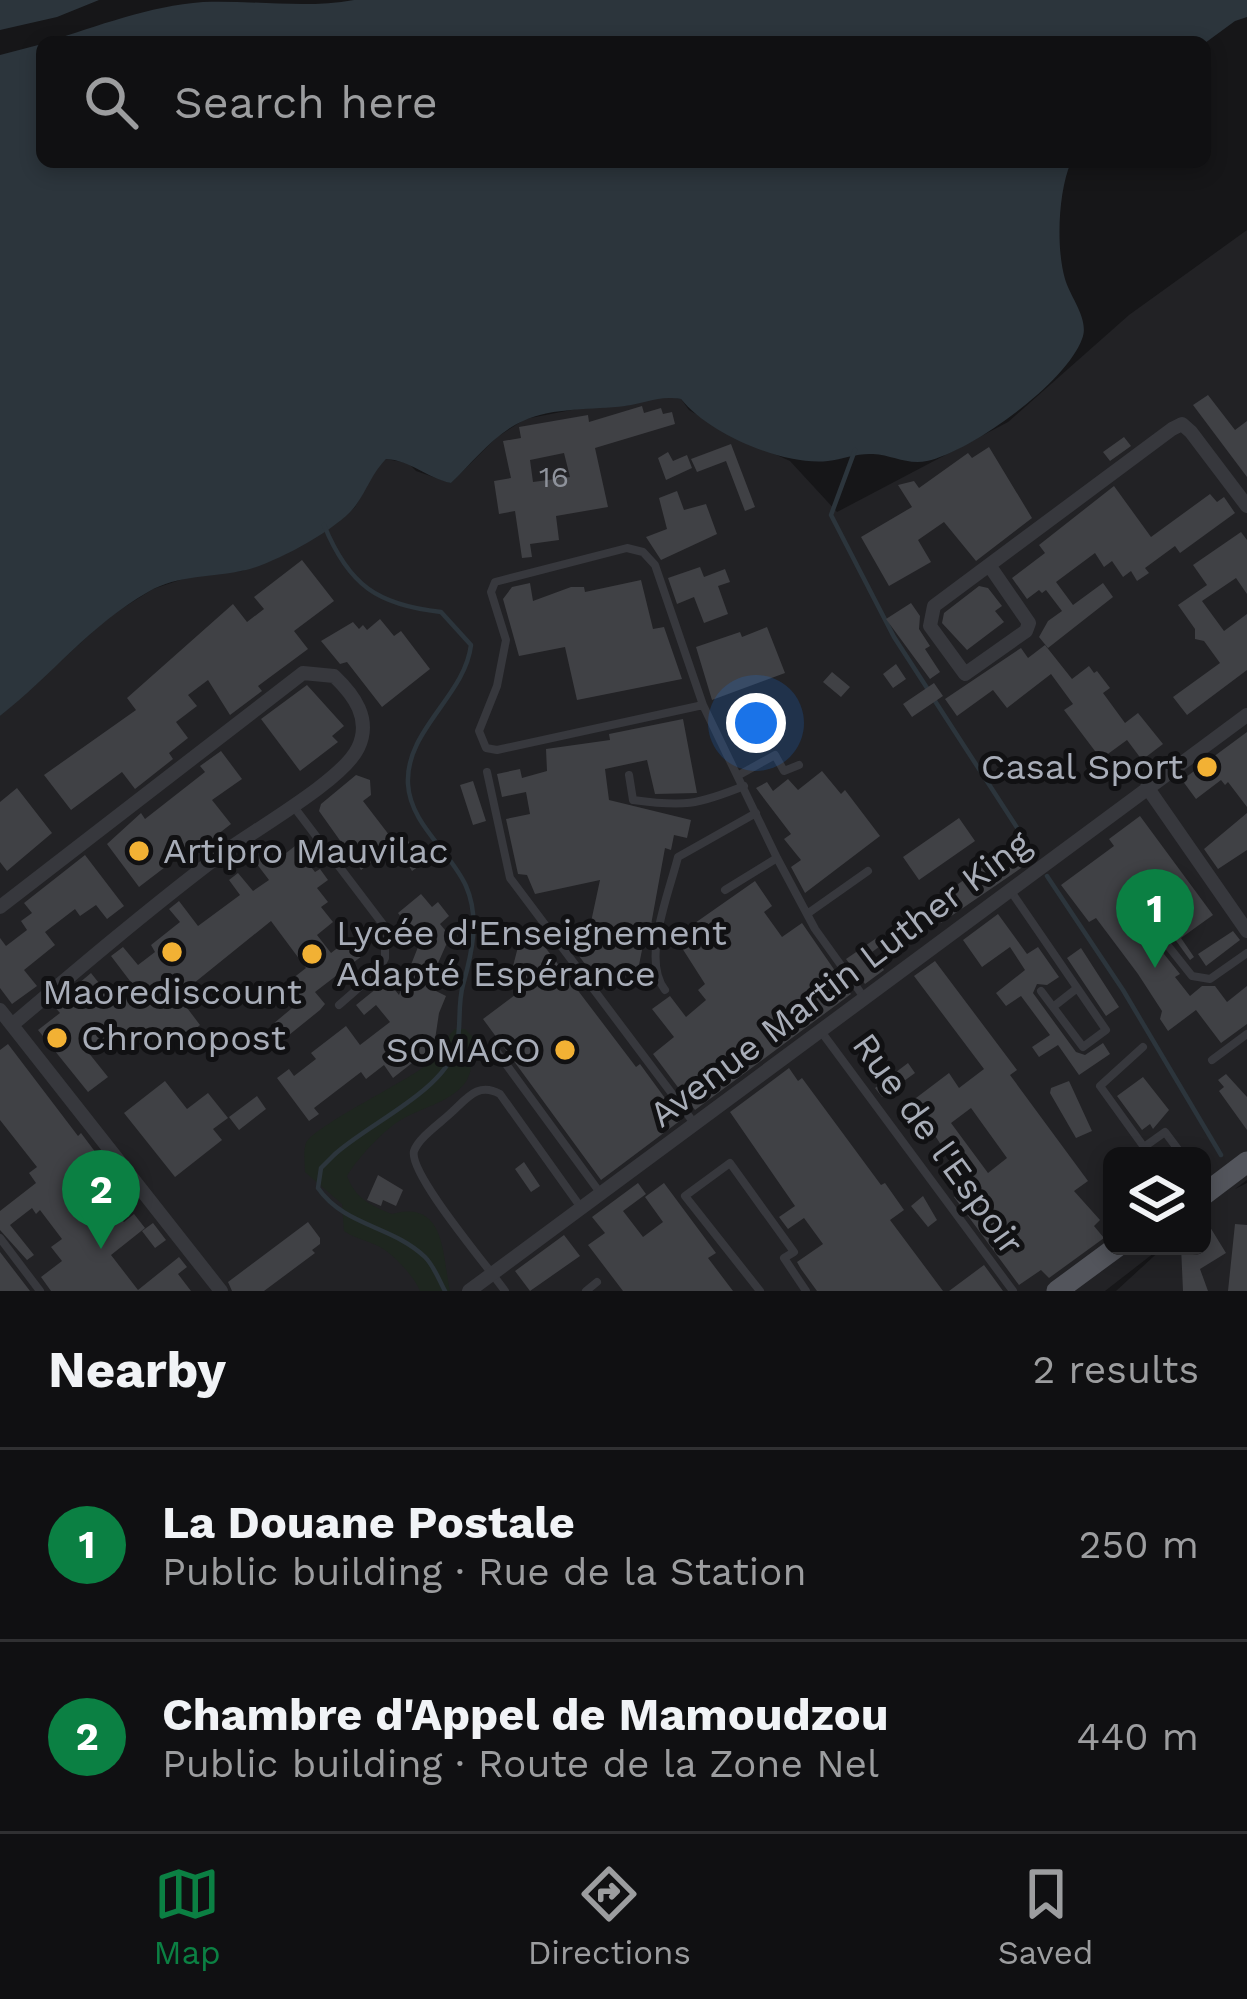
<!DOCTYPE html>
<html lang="en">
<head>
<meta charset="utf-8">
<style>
	:root { --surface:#101012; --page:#19191b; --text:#f1f3f6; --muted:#9c9d9f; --line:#303032; --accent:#0b8043 }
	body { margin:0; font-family:"Work Sans",sans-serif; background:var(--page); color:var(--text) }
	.controls { position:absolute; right:36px; bottom:36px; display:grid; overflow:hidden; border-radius:18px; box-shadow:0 6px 18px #0003 }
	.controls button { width:108px; height:108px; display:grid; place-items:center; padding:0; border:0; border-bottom:3px solid var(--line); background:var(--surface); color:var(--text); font:60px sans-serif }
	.you { position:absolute; left:756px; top:723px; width:42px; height:42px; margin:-30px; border:9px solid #fff; border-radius:50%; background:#1a73e8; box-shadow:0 0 0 18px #1a73e833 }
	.badge { display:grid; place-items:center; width:78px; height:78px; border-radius:50%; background:var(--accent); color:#fff; font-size:39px; font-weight:700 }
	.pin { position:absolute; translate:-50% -99px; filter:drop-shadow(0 3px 6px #0008) }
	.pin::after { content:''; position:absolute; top:63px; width:42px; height:36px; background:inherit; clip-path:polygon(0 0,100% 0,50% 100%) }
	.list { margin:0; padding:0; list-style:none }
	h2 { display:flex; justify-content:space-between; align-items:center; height:156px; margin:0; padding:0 48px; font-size:51px }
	h2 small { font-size:39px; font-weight:400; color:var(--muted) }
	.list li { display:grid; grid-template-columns:78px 1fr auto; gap:36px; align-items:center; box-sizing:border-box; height:192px; padding:0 48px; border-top:3px solid var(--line) }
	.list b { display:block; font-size:45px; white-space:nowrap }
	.list p { margin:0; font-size:39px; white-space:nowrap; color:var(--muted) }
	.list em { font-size:39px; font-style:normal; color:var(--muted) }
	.icon { flex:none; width:66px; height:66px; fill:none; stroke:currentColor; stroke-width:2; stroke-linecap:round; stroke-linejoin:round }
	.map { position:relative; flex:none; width:1247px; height:1291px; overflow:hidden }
	.search { position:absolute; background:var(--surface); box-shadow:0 6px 18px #0003; left:36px; right:36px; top:36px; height:132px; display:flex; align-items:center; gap:30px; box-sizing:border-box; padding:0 42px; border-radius:18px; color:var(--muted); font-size:45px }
	.sheet { height:540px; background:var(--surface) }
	nav { display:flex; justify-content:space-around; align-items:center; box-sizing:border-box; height:168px; border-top:3px solid var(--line); background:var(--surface); font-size:33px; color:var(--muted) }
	nav a { display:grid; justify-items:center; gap:6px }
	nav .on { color:var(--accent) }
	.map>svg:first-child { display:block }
	.built { fill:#222225 }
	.green { fill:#1e261f }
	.water { fill:#2c353c }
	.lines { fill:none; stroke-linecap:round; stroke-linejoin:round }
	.stream { stroke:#2c353c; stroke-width:4.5 }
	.building { fill:#404145; fill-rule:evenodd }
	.service { stroke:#37383d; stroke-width:8 }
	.minor { stroke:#37383d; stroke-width:14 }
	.primary { stroke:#53555c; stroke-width:21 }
	.poi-dot { fill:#f2b134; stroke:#111113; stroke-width:4.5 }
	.labels { text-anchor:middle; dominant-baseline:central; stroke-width:10; stroke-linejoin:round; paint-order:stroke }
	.number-label { font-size:30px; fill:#8e929b }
	.poi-label { font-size:36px; fill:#a8adb8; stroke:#111113; text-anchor:start }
	.street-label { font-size:36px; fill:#a8adb8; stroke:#111113 }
</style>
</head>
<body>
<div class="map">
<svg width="1247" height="1291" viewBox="0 0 1247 1291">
	<rect width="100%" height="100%" fill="#161618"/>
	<path class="built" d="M1247,230V1180L1235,1189L1247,1183V1291H1116L1165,1246H1202V1156H1112V1246H1163L1105,1291H0V716L110,616L153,589L198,574L242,571L283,555L337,523L355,507L375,470L386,459L408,463L416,471L451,483L497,437L525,419L592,406H625L663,396L681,399L689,410L731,434L790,461L837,512L1008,422L1129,315Z"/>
	<path class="green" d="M455,1029H465L472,1036C472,1050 474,1071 465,1083C450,1103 419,1108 399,1121C382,1132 357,1159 347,1176C355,1198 371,1206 392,1214C446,1199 442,1255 450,1291H420C414,1276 394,1255 380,1247C367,1240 356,1239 344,1231L342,1204L305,1172C305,1163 303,1151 306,1143C313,1127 405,1082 425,1066C438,1055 443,1040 455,1029Z"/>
	<path class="water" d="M0,0H99L57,17L0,30Z
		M354,0H1247V17L1235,21L1205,43L47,42C98,26 149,6 203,2C253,0 305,9 354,0Z
		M42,44V162H1071C1058,192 1056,248 1065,279C1070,297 1090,320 1082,339C1066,383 972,451 927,461C907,465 892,455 873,454C858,453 843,459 828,461C784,466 709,434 681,399C659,395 646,403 625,406C593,410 553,407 523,421C495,433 473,462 451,483C427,478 410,460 386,459C372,473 367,490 356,505C339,529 275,563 246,570C212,578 179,574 148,592C91,624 51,676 0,716V55Z"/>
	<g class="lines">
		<path class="stream" d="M855,450L831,515L894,637L929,691
			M324,525C349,586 378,605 441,612L471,645C465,696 405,730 408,784C410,824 451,852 466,886C480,918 472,953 463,985C457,1006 462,1028 456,1048C441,1093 369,1123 334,1155L321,1168L318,1188C344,1226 393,1226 425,1257C434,1266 439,1280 445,1291
			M935,701L1036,857
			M1047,876L1123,990L1221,1155"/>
	</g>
	<path class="building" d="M1208,395L1235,430L1247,421V477L1193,405Z
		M642,406L644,413L661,408L663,414L672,412L675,424L595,448L608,507L556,516L559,540L530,544L532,557L522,558L515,511L499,514L494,481L511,478L503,441L521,438L519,427L588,415L589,422ZM564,453L570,477L533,482L530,460Z
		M1124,437L1131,446L1110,461L1103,452Z
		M731,444L755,507L745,511L726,461L697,472L691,459Z
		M989,447L1032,518L976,561L944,522L918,540L931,562L889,586L861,537L912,507L898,485L914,481L919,488L968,453L972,458Z
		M668,452L673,461L687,455L692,468L666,480L658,458Z
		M1114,486L1151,537L1210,494L1217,502L1224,497L1235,513L1180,553L1175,546L1145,568L1149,573L1137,581L1131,571L1123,577L1112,561L1104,567L1095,553L1056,582L1073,605L1103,583L1113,597L1048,648L1039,637L1048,621L1062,611L1046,590L1042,593L1039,590L1027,599L1012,578L1045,553L1039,545Z
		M677,491L684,510L706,504L717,534L661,560L646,537L667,529L659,498Z
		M1241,532L1247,540V594L1236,578L1202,601L1224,631L1247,614V670L1187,715L1173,697L1220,663L1204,641L1195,639V629L1178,605L1207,585L1193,565Z
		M302,560L334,601L294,631L308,649L258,686L262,691L230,715L208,680L188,695L197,706L176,722L188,738L169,753L173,759L135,789L122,772L71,810L44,775L136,710L127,698L233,604L247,622L264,609L254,597Z
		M700,567L704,577L725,569L730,582L718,586L728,614L704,623L694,597L677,604L668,578Z
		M641,580L653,629L664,627L682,679L577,700L565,647L519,656L503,599L512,587L530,583L533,601L571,587H584L585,592Z
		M979,586L988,588L1002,606L995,611L1004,622L967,650L942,623L944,613Z
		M911,603L920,616L919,629L930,646L925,649L940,672L930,679L886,619Z
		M380,619L394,636L401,631L430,669L382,707L347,662L340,664L321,641L353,622L359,629L363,625L367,630Z
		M767,627L785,673L712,700L696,647L740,632L742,637Z
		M1045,645L1072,679L1089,666L1094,673L1097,671L1110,688L1103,693L1125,723L1138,713L1163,744L1142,760L1127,740L1101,759L1064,710L1073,704L1051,674L1007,708L993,690L957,716L945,699L1021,648L1028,658Z
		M896,664L906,679L893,688L883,674Z
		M832,672L850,687L841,697L823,682Z
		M934,683L943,696L912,717L903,704Z
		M307,685L344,726L332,736L338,742L300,771L261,719Z
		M683,719L697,793L655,794L647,760L605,769L609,800L691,820L687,838L674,835L671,850L665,848L649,936L645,935L636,980L623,967L607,978L602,971L595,977L566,939L580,929L588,936L600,880L535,894L527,875L518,874L506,819L530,814L526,792L502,797L497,774L520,769L522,778L547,771L546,749L610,740L609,734Z
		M1247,732V807L1228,782L1225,785L1221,780L1196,799L1182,780Z
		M221,751L242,779L212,800L231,824L181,863L177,858L139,887L107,844L141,813L145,819L205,772L200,766Z
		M822,771L841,794L845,790L880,836L805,893L791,867L801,860L784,839L791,834L756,788L767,782L773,791L788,779L798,790Z
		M356,775L370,780L371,795L363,801L396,844L361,870L319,811L321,804Z
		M473,781L486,821L473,825L460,785Z
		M17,788L52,833L7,871L0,862V802Z
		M1247,813V850L1218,869L1204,849Z
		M1140,816L1213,915L1181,938L1194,957L1190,960L1137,887L1126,891L1120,899L1180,974L1175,977L1190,996L1202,986H1215L1227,1002L1247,986V1024L1221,1043L1196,1010L1168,1031L1160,1019L1162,1011L1138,974L1096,918L1089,922L1061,885L1114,846L1109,839Z
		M959,818L975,841L919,880L903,857Z
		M407,839L422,864L412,871L397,846Z
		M261,841L276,861L295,846L315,872L320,869L328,880L317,888L328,902L321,907L333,922L317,935L331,953L349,939L362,956L315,992L325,1004L320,1010L289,1035L285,1031L281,1034L273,1024L297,1004L283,986L306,968L271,921L178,996L200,1025L192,1032L169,1048L153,1032L133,1048L124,1036L110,1047L104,1040L88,1052L108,1077L88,1092L38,1030L60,1013L53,1005L91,973L110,997L130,981L111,956L123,947L138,965L155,952L151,945L180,922L169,909L179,901L198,926L240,895L229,880L238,873L253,891L269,880L247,851Z
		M1017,843L1030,862L941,923L928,905Z
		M85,855L124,906L107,919L96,905L80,916L75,909L45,932L55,945L24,970L37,986L12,1004L0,988V938L6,946L27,930L21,921L32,913L24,903Z
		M755,881L772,906L764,912L782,937L802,923L851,994L695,1110L653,1054L674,1037L652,1009L670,996L686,1017L706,1000L698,990L705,984L675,937Z
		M421,894L432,907L438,902L449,916L440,924L450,936L431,979L437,981L434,990L446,996L439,1013L433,1053L426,1052L393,1078L384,1065L366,1079L361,1072L314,1108L319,1114L309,1121L277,1078L289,1069L294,1076L316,1059L311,1053L346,1026L360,1045L390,1022L376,1005L364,1015L356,1005L387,980L399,995L420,942L398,913Z
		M998,914L1027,954L1038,947L1059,977L1047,985L1037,984L1033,993L1076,1052L1085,1055L1103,1043L1110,1054L1079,1075L1058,1045L1039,1057L1032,1047L1050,1035L1021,996L1006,1006L996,993L1025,970L1010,947L982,967L963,940Z
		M532,930L636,1067L640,1064L681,1120L601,1180L483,1019L523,989L511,974L520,939Z
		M1233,931L1240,940L1206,966L1198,954Z
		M878,937L883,944L872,952L884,970L865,984L846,959Z
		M1081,948L1119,1007L1106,1016L1067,958Z
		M935,961L1017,1070L1010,1075L1088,1181L1074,1191L1100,1220L1094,1226L1104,1238L1049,1278L1041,1270L1019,1285L954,1197L969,1187L912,1101L949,1073L959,1088L984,1069L914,976ZM971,1108L1007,1158L988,1173L951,1123Z
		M8,1044L78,1136L81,1133L96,1153L67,1175L71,1192L82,1206L106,1187L112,1195L87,1216L101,1233L120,1219L124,1222L134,1214L145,1228L111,1255L138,1290L179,1257L187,1267L178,1274L191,1291H51L41,1277L62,1261L51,1247L62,1239L40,1210L36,1214L32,1208L10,1225L34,1255L27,1260L0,1230V1211L36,1183L29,1173L37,1167L0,1120V1050Z
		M908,1063L915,1073L882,1097L875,1088Z
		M789,1068L798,1081L802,1078L881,1185L885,1183L904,1210L890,1220L943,1291H817L801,1269L797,1262L823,1244L804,1218L788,1229L779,1217L795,1206L730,1112Z
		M1226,1074L1247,1097V1130L1219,1091L1224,1087L1218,1080Z
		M1143,1077L1169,1110L1153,1129L1150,1124L1142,1130L1117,1096Z
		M165,1081L187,1109L208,1093L228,1118L213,1129L222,1140L175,1177L124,1113Z
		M1069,1081L1092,1131L1076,1138L1050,1093L1051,1088Z
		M257,1096L266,1109L239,1130L229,1117Z
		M524,1162L540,1186L531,1192L515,1169Z
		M378,1175L403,1190L396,1206L383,1200L381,1206L367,1200Z
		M638,1183L646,1194L623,1211L643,1237L663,1222L645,1197L664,1183L716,1253L708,1258L733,1291H623L588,1245L605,1233L592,1217Z
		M923,1196L937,1220L928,1227L911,1206Z
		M1202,1214L1226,1253L1200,1269L1208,1291H1183L1181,1246H1202Z
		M308,1222L320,1238V1244L312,1250L315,1253L264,1291H232L228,1282Z
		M153,1223L166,1240L155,1248L142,1231Z
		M1235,1224L1247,1225V1291H1228Z
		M564,1235L580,1256L530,1291L515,1271Z
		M0,1252L30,1291H0Z
		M984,1265L1003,1291H949Z"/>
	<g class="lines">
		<path class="service" d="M703,705L497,750L486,748L479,731L497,686L506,640L491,592L495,582L627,548L643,552L655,565L703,705L777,858L815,929L863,996
			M487,772L510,878L694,1123
			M629,775L633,800C684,807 697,805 744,786
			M739,775L775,755L784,771L799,765
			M294,807L385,927V958L378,971L339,1005
			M725,890L777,858
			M1010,890L1106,1030L1083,1047L1041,991
			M1130,898L1192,976L1210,979L1247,953
			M807,914L868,871
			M665,990C641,960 669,893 678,857L756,813
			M1053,1007L1076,989
			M820,1030L1013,1291
			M492,1045L601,1194
			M1143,1047L1100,1086L1144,1147L1165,1132L1183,1156
			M1212,1060L1247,1034
			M0,1238L40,1291
			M505,1291C489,1268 408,1173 414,1151C419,1137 442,1122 453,1111C468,1097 479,1082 500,1094L582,1209
			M586,1291L597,1282
			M760,1291L685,1196L730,1163L794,1252L784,1258L806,1291"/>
		<path class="minor" d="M989,565L1029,623L1026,631L965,674L930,626L934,606L1172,429L1182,424L1191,432L1247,506
			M1147,787L1247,931
			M0,907L303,673L334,676C354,695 372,719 358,748C342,782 245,835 212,861C144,913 78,969 12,1025
			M0,1010L221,1291
			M469,1291L1247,715"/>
		<path class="primary" d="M1202,1196L1247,1162
			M1057,1291L1118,1246"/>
	</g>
	<g class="poi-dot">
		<circle cx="1207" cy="767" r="12"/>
		<circle cx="139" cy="851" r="12"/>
		<circle cx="172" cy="952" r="12"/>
		<circle cx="312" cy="954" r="12"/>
		<circle cx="57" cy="1038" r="12"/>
		<circle cx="565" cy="1050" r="12"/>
	</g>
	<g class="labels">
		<g class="number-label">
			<text x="554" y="476">16</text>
		</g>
		<g class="poi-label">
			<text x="1183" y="767" text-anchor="end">Casal Sport</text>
			<text x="163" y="851">Artipro Mauvilac</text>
			<text x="336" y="933">Lycée d'Enseignement<tspan x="336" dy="41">Adapté Espérance</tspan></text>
			<text x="172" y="992" text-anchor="middle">Maorediscount</text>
			<text x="81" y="1038">Chronopost</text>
			<text x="541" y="1050" text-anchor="end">SOMACO</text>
		</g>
		<g class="street-label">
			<text transform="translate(840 979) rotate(-37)">Avenue Martin Luther King</text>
			<text transform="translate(938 1144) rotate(54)">Rue de l'Espoir</text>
		</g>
	</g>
</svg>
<div class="controls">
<button><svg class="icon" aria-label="layers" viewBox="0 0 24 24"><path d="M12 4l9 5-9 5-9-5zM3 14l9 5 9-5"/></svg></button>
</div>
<div class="you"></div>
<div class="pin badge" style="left:1155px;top:968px">1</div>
<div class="pin badge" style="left:101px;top:1249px">2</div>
<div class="search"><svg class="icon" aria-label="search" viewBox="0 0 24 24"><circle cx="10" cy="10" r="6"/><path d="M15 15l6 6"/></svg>Search here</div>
</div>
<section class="sheet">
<h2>Nearby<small>2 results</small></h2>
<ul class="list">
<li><span class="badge">1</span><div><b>La Douane Postale</b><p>Public building · Rue de la Station</p></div><em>250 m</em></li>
<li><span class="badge">2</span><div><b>Chambre d'Appel de Mamoudzou</b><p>Public building · Route de la Zone Nel</p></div><em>440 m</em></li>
</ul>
</section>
<nav>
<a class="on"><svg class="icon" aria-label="map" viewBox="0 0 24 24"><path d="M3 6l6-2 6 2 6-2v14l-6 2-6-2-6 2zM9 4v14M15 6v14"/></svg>Map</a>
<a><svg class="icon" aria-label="directions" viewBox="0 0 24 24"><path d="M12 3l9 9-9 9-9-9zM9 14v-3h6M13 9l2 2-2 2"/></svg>Directions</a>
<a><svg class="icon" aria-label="saved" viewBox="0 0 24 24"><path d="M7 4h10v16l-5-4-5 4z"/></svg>Saved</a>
</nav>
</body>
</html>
